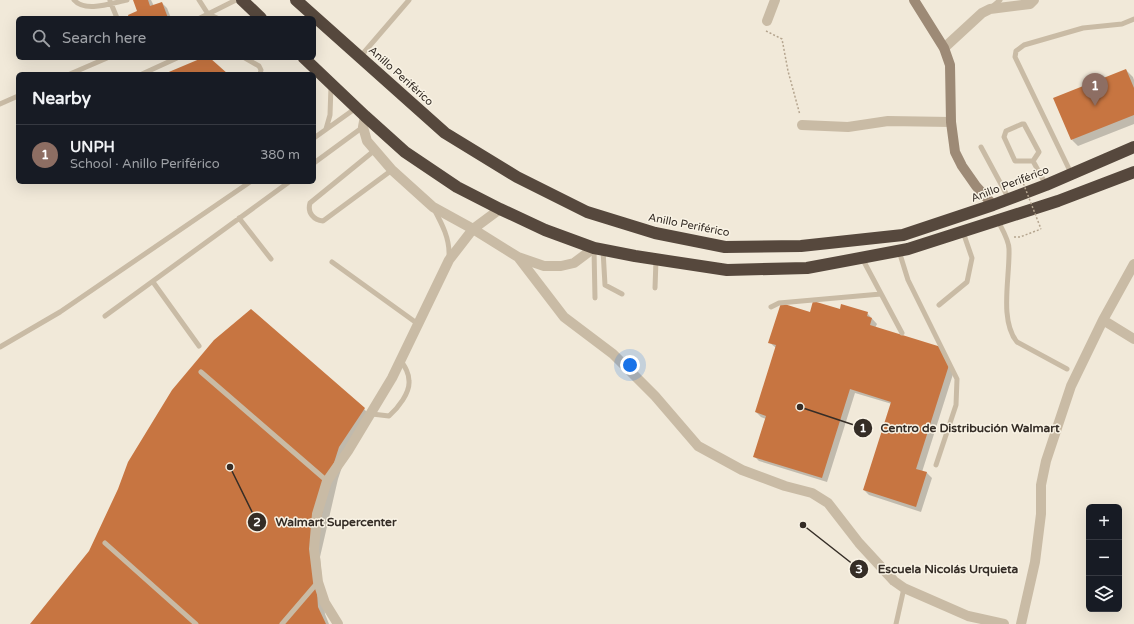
<!DOCTYPE html>
<html lang="en">
<head>
<meta charset="utf-8">
<style>
	:root { --surface:#171b24; --page:#242831; --text:#f1f3f6; --muted:#9ea1a6; --line:#363941; --accent:#91a7ae }
	body { margin:0; font-family:"Varela Round",sans-serif; background:var(--page); color:var(--text) }
	.controls { position:absolute; right:12px; bottom:12px; display:grid; overflow:hidden; border-radius:6px; box-shadow:0 4px 16px #0002 }
	.controls button { width:36px; height:36px; display:grid; place-items:center; padding:0; border:0; border-bottom:1px solid var(--line); background:var(--surface); color:var(--text); font:20px sans-serif }
	.you { position:absolute; left:630px; top:365px; width:14px; height:14px; margin:-10px; border:3px solid #fff; border-radius:50%; background:#1a73e8; box-shadow:0 0 0 6px #1a73e833 }
	.badge { display:grid; place-items:center; width:26px; height:26px; border-radius:50%; background:var(--accent); color:#fff; font-size:13px; font-weight:700 }
	.pin { position:absolute; translate:-50% -33px; filter:drop-shadow(0 1px 2px #0008) }
	.pin::after { content:''; position:absolute; top:21px; width:14px; height:12px; background:inherit; clip-path:polygon(0 0,100% 0,50% 100%) }
	.list { margin:0; padding:0; list-style:none }
	h2 { display:flex; justify-content:space-between; align-items:center; height:52px; margin:0; padding:0 16px; font-size:17px }
	h2 small { font-size:13px; font-weight:400; color:var(--muted) }
	.list li { display:grid; grid-template-columns:26px 1fr auto; gap:12px; align-items:center; box-sizing:border-box; height:60px; padding:0 16px; border-top:1px solid var(--line) }
	.list b { display:block; font-size:15px; white-space:nowrap }
	.list p { margin:0; font-size:13px; white-space:nowrap; color:var(--muted) }
	.list em { font-size:13px; font-style:normal; color:var(--muted) }
	.icon { flex:none; width:22px; height:22px; fill:none; stroke:currentColor; stroke-width:2; stroke-linecap:round; stroke-linejoin:round }
	.map { position:relative; flex:none; width:1134px; height:624px; overflow:hidden }
	.search { position:absolute; background:var(--surface); box-shadow:0 4px 16px #0002; left:16px; top:16px; width:300px; height:44px; display:flex; align-items:center; gap:10px; box-sizing:border-box; padding:0 14px; border-radius:6px; color:var(--muted); font-size:15px }
	.panel { position:absolute; background:var(--surface); box-shadow:0 4px 16px #0002; left:16px; top:72px; width:300px; height:112px; border-radius:6px }
	.map>svg:first-child { display:block }
	.shadow { fill:#0003 }
	.building { fill:#c77541 }
	.lines { fill:none; stroke-linecap:round; stroke-linejoin:round }
	.path { stroke:#b5a58f; stroke-width:1.5; stroke-dasharray:2 2; stroke-linecap:butt }
	.lane { stroke:#c9bba5; stroke-width:5 }
	.street { stroke:#c9bba5; stroke-width:10 }
	.secondary { stroke:#9d8a76; stroke-width:10 }
	.highway { stroke:#56483d; stroke-width:12 }
	.path-bridge { stroke:#b5a58f; stroke-width:1.5; stroke-dasharray:2 2; stroke-linecap:butt }
	.labels { text-anchor:middle; dominant-baseline:central; stroke-width:3; stroke-linejoin:round; paint-order:stroke }
	.street-label { font-size:11px; fill:#352d26; stroke:#f9f3e5 }
	.leader { fill:none; stroke:#352d26; stroke-width:1.5 }
	.callout-dot { fill:#352d26; stroke:#f9f3e5; stroke-width:1.5 }
	.mark-label { font-size:12px; text-anchor:middle; font-weight:bold; fill:#fff }
	.callout-label { font-size:12px; text-anchor:middle; font-weight:bold; fill:#352d26; stroke:#f9f3e5; stroke-width:3; stroke-linejoin:round; paint-order:stroke }
</style>
</head>
<body>
<div class="map">
<svg width="1134" height="624" viewBox="0 0 1134 624">
	<rect width="100%" height="100%" fill="#f1e9d9"/>
	<path class="shadow" d="M134,0H151L154,6L162,3L167,8L171,18H130L139,11Z
		M1126,70L1133,77L1134,80V124L1078,146L1072,140Z
		M840,310L867,313L877,324L875,328L941,348L954,371L922,472L927,473L932,478L921,512L869,495L864,490L892,404L855,393L827,482L759,461L754,456L766,419L761,417L756,412L776,348L769,342L811,314Z
		M364,409L371,416L346,455L338,479L320,557L325,614L329,624H31Z"/>
	<path class="building" d="M133,0H148L150,6L162,2L168,18H129L128,15L137,11Z
		M202,58H210L228,74H164Z
		M1126,69L1134,88V115L1071,140L1053,98Z
		M813,301L840,309L841,304L868,312L867,316L872,318L870,325L941,347L949,365L916,469L927,472L916,507L863,490L891,402L850,389L822,478L753,457L766,416L755,412L776,345L768,343L781,303L810,312Z
		M251,309L365,408L339,447L331,472L314,550L318,607L326,624H30L89,551L118,489L128,462L172,390L214,340Z"/>
	<g class="lines">
		<path class="path" d="M766,31L782,39L788,71L800,115
			M1019,184L1016,179L1028,175L1029,178L1022,180
			M1014,237H1020L1041,229"/>
		<path class="lane" d="M74,0C85,13 112,3 127,0
			M199,0L208,14L217,18
			M110,1L117,18
			M992,7L1000,0
			M200,18L236,0
			M360,57L409,0
			M245,58L259,66L261,70L260,74
			M70,74L107,58
			M142,74L177,58
			M0,104L18,96
			M1022,124H1024L1039,152L1033,161H1015L1004,137L1006,131Z
			M326,129L330,115L331,86
			M314,138L356,108
			M981,147L1009,199
			M375,150L310,203C307,213 314,220 323,221L392,170
			M1033,161L1046,185
			M314,163L363,127
			M1071,173L1015,57L1016,51L1024,45L1083,28L1122,24L1134,19
			M434,209C442,224 450,239 449,256
			M239,218L271,259
			M998,221C1002,229 1009,240 1009,249C1010,277 999,320 1017,342L1067,369
			M594,249L595,298
			M603,250L605,285L622,294
			M899,251L908,280L957,379L956,405L936,465
			M862,258L902,333
			M332,262L418,324
			M153,282L199,346
			M655,288L656,260
			M939,305L967,282L972,258L963,232
			M771,307L779,303L881,294
			M105,316L289,182
			M0,347L60,312L250,182
			M201,372L327,481
			M372,414L389,416C398,408 410,393 409,381C409,373 405,367 401,361
			M105,543L196,624
			M282,624L318,582
			M896,624L904,588"/>
		<path class="street" d="M767,21L775,0
			M944,48L982,13L990,9L1030,4L1034,0
			M365,116L363,127L367,141L392,170L433,207L473,229L518,257L544,266H561L574,263L594,248
			M802,125L848,127L888,121L951,122
			M518,257L564,317L613,354L655,396L698,446L742,470L785,486L812,493L828,503L859,543L894,581L904,588L968,616L1004,624
			M1103,320L1134,339
			M338,624L325,603L318,582L314,549L317,514L327,481L348,451L392,378L449,260L473,229L500,209
			M1021,624L1035,562L1041,514V485L1046,461L1071,386L1103,320L1134,264"/>
		<path class="secondary" d="M914,0L944,48L950,65L951,122L955,152L962,166L976,186L993,205"/>
		<path class="highway" d="M242,0L261,18
			M296,0L445,133L517,177L587,212L655,233L725,247L801,246L903,235L993,205L1046,185L1134,147
			M304,58L365,116L405,152L457,187L500,209L545,230L594,248L635,256L727,270L807,268L908,249L1058,201L1134,172"/>
		<path class="path-bridge" d="M1022,180L1041,229"/>
	</g>
	<g class="labels">
		<g class="street-label">
			<text transform="translate(401 76) rotate(42)">Anillo Periférico</text>
			<text transform="translate(1010 184) rotate(-21)">Anillo Periférico</text>
			<text transform="translate(689 225) rotate(11)">Anillo Periférico</text>
		</g>
	</g>
	<path class="leader" d="M800 407L863 428M230 467L257 522M803 525L859 569"/>
	<g class="callout-dot">
		<circle cx="800" cy="407" r="4"/>
		<circle cx="230" cy="467" r="4"/>
		<circle cx="803" cy="525" r="4"/>
		<circle cx="863" cy="428" r="10"/>
		<circle cx="257" cy="522" r="10"/>
		<circle cx="859" cy="569" r="10"/>
	</g>
	<g class="mark-label">
		<text x="863" y="432">1</text>
		<text x="257" y="526">2</text>
		<text x="859" y="573">3</text>
	</g>
	<g class="callout-label">
		<text x="970" y="432">Centro de Distribución Walmart</text>
		<text x="336" y="526">Walmart Supercenter</text>
		<text x="948" y="573">Escuela Nicolás Urquieta</text>
	</g>
</svg>
<div class="controls">
<button>+</button>
<button>−</button>
<button><svg class="icon" aria-label="layers" viewBox="0 0 24 24"><path d="M12 4l9 5-9 5-9-5zM3 14l9 5 9-5"/></svg></button>
</div>
<div class="you"></div>
<div class="pin badge" style="left:1095px;top:106px;background:#8d6e63">1</div>
<div class="search"><svg class="icon" aria-label="search" viewBox="0 0 24 24"><circle cx="10" cy="10" r="6"/><path d="M15 15l6 6"/></svg>Search here</div>
<section class="panel">
<h2>Nearby<small></small></h2>
<ul class="list">
<li><span class="badge" style="background:#8d6e63">1</span><div><b>UNPH</b><p>School · Anillo Periférico</p></div><em>380 m</em></li>
</ul>
</section>
</div>
</body>
</html>
